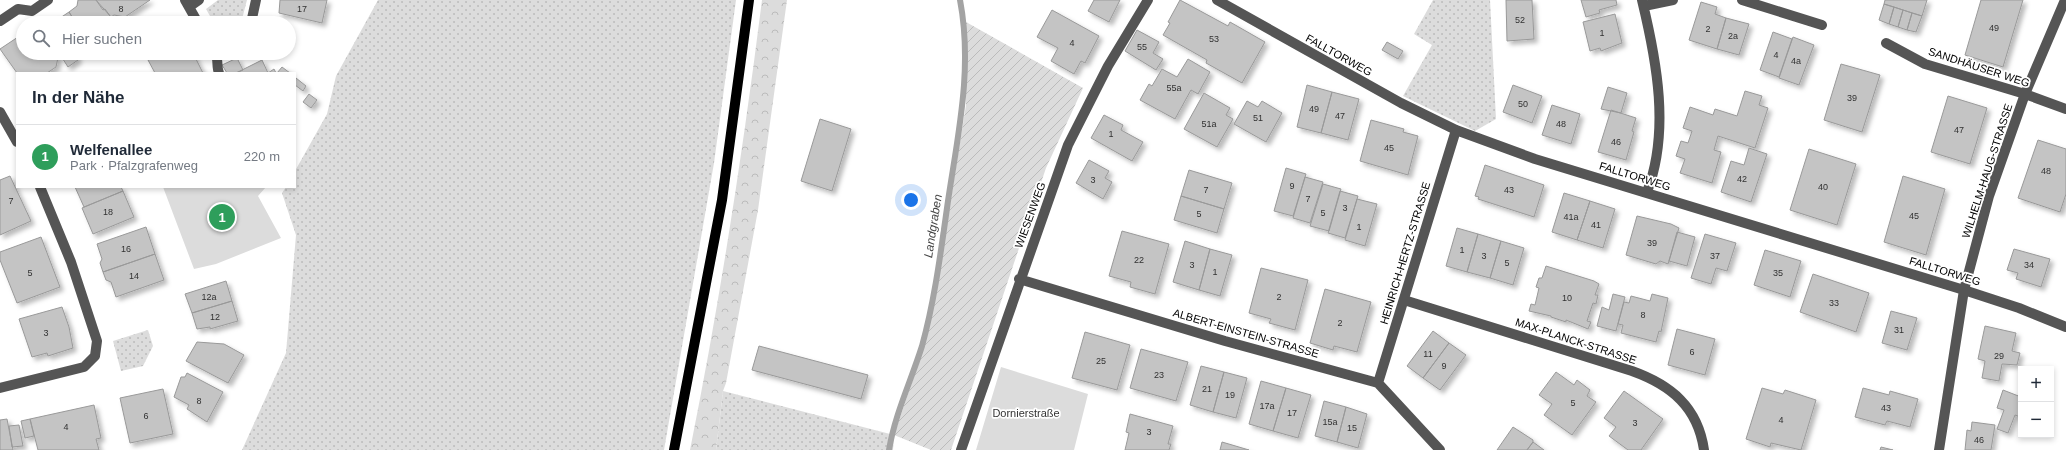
<!DOCTYPE html>
<html lang="de">
<head>
<meta charset="utf-8">
<style>
	:root { --surface:#fff; --page:#f2f2f3; --text:#1f2937; --muted:#747a83; --line:#e0e1e3; --accent:#000 }
	body { margin:0; font-family:Helvetica,sans-serif; background:var(--page); color:var(--text) }
	.controls { position:absolute; right:12px; bottom:12px; display:grid; overflow:hidden; border-radius:0px; box-shadow:0 2px 6px #0003 }
	.controls button { width:36px; height:36px; display:grid; place-items:center; padding:0; border:0; border-bottom:1px solid var(--line); background:var(--surface); color:var(--text); font:20px sans-serif }
	.you { position:absolute; left:911px; top:200px; width:14px; height:14px; margin:-10px; border:3px solid #fff; border-radius:50%; background:#1a73e8; box-shadow:0 0 0 6px #1a73e833 }
	.badge { display:grid; place-items:center; width:26px; height:26px; border-radius:50%; background:var(--accent); color:#fff; font-size:13px; font-weight:700 }
	.pin { position:absolute; translate:-50% -50%; border:2px solid #fff; box-shadow:0 1px 4px #0006 }
	.list { margin:0; padding:0; list-style:none }
	h2 { display:flex; justify-content:space-between; align-items:center; height:52px; margin:0; padding:0 16px; font-size:17px }
	h2 small { font-size:13px; font-weight:400; color:var(--muted) }
	.list li { display:grid; grid-template-columns:26px 1fr auto; gap:12px; align-items:center; box-sizing:border-box; height:64px; padding:0 16px; border-top:1px solid var(--line) }
	.list b { display:block; font-size:15px; white-space:nowrap }
	.list p { margin:0; font-size:13px; white-space:nowrap; color:var(--muted) }
	.list em { font-size:13px; font-style:normal; color:var(--muted) }
	.icon { flex:none; width:22px; height:22px; fill:none; stroke:currentColor; stroke-width:2; stroke-linecap:round; stroke-linejoin:round }
	.map { position:relative; flex:none; width:2066px; height:450px; overflow:hidden }
	.search { position:absolute; background:var(--surface); box-shadow:0 2px 6px #0003; left:16px; top:16px; width:280px; height:44px; display:flex; align-items:center; gap:10px; box-sizing:border-box; padding:0 14px; border-radius:22px; color:var(--muted); font-size:15px }
	.panel { position:absolute; background:var(--surface); box-shadow:0 2px 6px #0003; left:16px; top:72px; width:280px; height:116px; border-radius:0px }
	.map>svg:first-child { display:block }
	.grass { fill:url(#grass-dots) }
	.forest { fill:url(#forest-crowns) }
	.park { fill:#dcdcdc }
	.garden { fill:url(#garden-furrows) }
	.lines { fill:none; stroke-linecap:round; stroke-linejoin:round }
	.stream { stroke:#a3a3a3; stroke-width:6 }
	.building { fill:#c4c4c4; stroke:#999; filter:url(#shadow) }
	.minor { stroke:#555; stroke-width:10 }
	.major { stroke:#000; stroke-width:10 }
	.labels { text-anchor:middle; dominant-baseline:central; stroke-width:3.5; stroke-linejoin:round; paint-order:stroke }
	.number-label { font-size:9px; fill:#313131 }
	.street-label { font-size:11px; fill:#000; stroke:#fff }
	.park-label { font-size:11px; fill:#333; stroke:#fff }
	.water-label { font-size:12px; font-style:italic; fill:#444; stroke:#fff }
</style>
</head>
<body>
<div class="map">
<svg width="2066" height="450" viewBox="0 0 2066 450">
	<defs>
		<pattern id="grass-dots" width="8" height="8" patternUnits="userSpaceOnUse"><rect width="8" height="8" fill="#dcdcdc"/><path d="M2 2h.1M6 6h.1" fill="none" stroke="#bbb" stroke-width="1.8" stroke-linecap="round"/></pattern>
		<pattern id="forest-crowns" width="20" height="18" patternUnits="userSpaceOnUse"><rect width="20" height="18" fill="#dcdcdc"/><path d="M2 6a3 3 0 1 1 6 0M12 15a3 3 0 1 1 6 0" fill="none" stroke="#bbb"/></pattern>
		<pattern id="garden-furrows" width="10" height="10" patternUnits="userSpaceOnUse"><rect width="10" height="10" fill="#dcdcdc"/><path d="M-1 1l2-2M0 10L10 0M9 11l2-2" fill="none" stroke="#bbb"/></pattern>
		<filter id="shadow"><feDropShadow dx="3.5" dy="3.5" stdDeviation="2" flood-color="#0004"/></filter>
	</defs>
	<rect width="100%" height="100%" fill="#fff"/>
	<path class="grass" d="M218,0H247L241,23H214L206,9Z
		M378,0H736L714,163L664,450H242L286,353L296,235L282,193L286,187H295V171L327,114L336,76Z
		M1433,0H1490L1496,119L1475,131L1403,96L1432,45L1414,34Z
		M148,330L153,346L143,366L121,371L113,341Z
		M723,391L894,435L893,450H716Z"/>
	<path class="forest" d="M762,0H787L758,210L726,383L723,391L716,450H690C720,301 743,151 762,0Z"/>
	<path class="park" d="M163,187H266L258,196L281,238L216,264L194,269Z
		M1001,367L1088,394L1074,450H976Z"/>
	<path class="garden" d="M966,22L1083,88L1046,168L951,450H931L894,435L923,350L935,298L966,105Z"/>
	<g class="lines">
		<path class="stream" d="M889,450C895,414 911,381 922,346C935,299 941,250 948,201C958,134 973,68 960,0"/>
	</g>
	<path class="building" d="M78,0H96L103,10L105,9L115,23H76L69,12L77,6Z
		M96,0H150L125,17L114,15L111,17Z
		M280,0H327L322,23L279,13Z
		M1094,0H1120L1109,22L1088,11Z
		M1180,0L1228,26L1230,22L1265,42L1242,83L1206,63L1207,60L1163,35L1170,23L1168,22Z
		M1506,0H1532L1534,39L1507,41Z
		M1581,0H1616L1617,5L1599,10L1600,13L1586,17Z
		M1885,0H1927L1922,16L1884,4Z
		M1981,0H2023L2003,67L1965,55Z
		M1701,2L1717,7L1715,14L1726,18L1717,49L1689,40Z
		M1884,4L1894,7L1889,24L1879,20Z
		M1894,7L1903,10L1898,27L1889,24Z
		M1052,10L1099,36L1085,63L1081,61L1074,74L1051,61L1058,48L1037,37Z
		M1903,10L1912,13L1907,30L1898,27Z
		M69,12L76,23H52L54,17L60,18Z
		M1912,13L1922,16L1916,32L1907,30Z
		M1615,14L1622,43L1601,51L1600,48L1590,51L1583,22Z
		M1726,18L1749,24L1739,55L1717,49Z
		M22,30L23,53H59L56,67L47,73H17L0,49L21,35Z
		M1137,30L1159,42L1153,53L1163,59L1156,70L1125,51Z
		M1773,32L1792,39L1779,77L1760,70Z
		M1793,37L1814,45L1799,85L1779,78Z
		M1387,42L1403,51L1398,59L1382,50Z
		M59,53H76L78,60L68,67Z
		M163,53H193L203,73H155L148,60Z
		M237,58L243,70L236,73H227L222,65Z
		M1188,59L1210,72L1198,94L1191,90L1175,119L1140,100L1149,84L1152,86L1162,69L1177,77Z
		M262,60L268,73L274,69L276,73H236Z
		M1841,64L1880,75L1862,132L1824,120Z
		M282,67L290,73H277Z
		M296,78L306,86L303,91L295,85Z
		M1307,85L1332,92L1321,133L1297,127Z
		M1513,85L1542,96L1532,123L1503,112Z
		M1608,87L1627,93L1621,113L1601,109Z
		M1745,91L1762,96L1759,105L1768,108L1755,148L1718,136L1714,150L1721,152L1712,183L1680,173L1685,159L1676,156L1681,141L1688,143L1692,131L1683,128L1690,107L1713,115L1715,109L1737,116Z
		M1332,92L1359,99L1348,140L1321,133Z
		M1204,93L1230,108L1226,115L1233,119L1217,147L1184,129Z
		M309,94L317,100L311,108L303,102Z
		M1948,96L1987,108L1970,164L1931,152Z
		M1247,101L1258,107L1262,101L1282,113L1266,142L1234,124Z
		M1552,105L1580,114L1571,144L1542,135Z
		M1611,110L1636,118L1632,131L1634,132L1626,160L1598,152Z
		M1104,115L1123,125L1121,130L1143,142L1132,161L1091,138Z
		M820,119L851,129L832,191L801,181Z
		M1371,120L1404,129L1403,132L1418,136L1408,175L1360,161Z
		M2038,140L2066,149V194L2060,212L2018,198Z
		M1749,148L1767,154L1751,202L1721,192L1731,161L1744,165Z
		M1809,149L1856,164L1837,225L1790,210Z
		M1089,160L1109,171L1105,178L1112,182L1103,199L1076,183Z
		M1485,165L1544,185L1534,217L1478,199L1479,197L1475,196Z
		M1286,168L1306,174L1293,216L1274,211Z
		M1189,170L1232,183L1224,209L1181,196Z
		M10,176L31,221L0,235V180Z
		M1903,176L1945,189L1926,255L1884,242Z
		M1305,177L1323,182L1310,223L1293,218Z
		M1323,184L1341,189L1329,231L1310,226Z
		M75,187H121L123,191L84,207Z
		M123,191L134,217L93,234L82,208Z
		M1340,191L1358,196L1345,238L1328,233Z
		M1564,193L1590,201L1577,240L1552,232Z
		M1181,196L1224,209L1217,233L1174,220Z
		M1357,199L1377,204L1365,246L1345,240Z
		M1590,201L1615,209L1603,248L1577,240Z
		M1637,216L1671,224L1679,228L1668,264L1660,261L1656,264L1626,255Z
		M146,227L155,254L103,272L100,263L102,259L97,244Z
		M1457,228L1478,234L1467,272L1446,266Z
		M1122,231L1169,244L1155,294L1130,287L1131,282L1109,276Z
		M1677,232L1695,237L1687,266L1669,261Z
		M1478,234L1501,241L1490,278L1467,272Z
		M1705,234L1736,243L1727,271L1716,268L1711,284L1691,278Z
		M41,237L60,287L17,303L0,260V252Z
		M1185,241L1210,249L1199,290L1173,282Z
		M1501,241L1524,248L1513,285L1490,278Z
		M1210,249L1232,255L1220,296L1199,290Z
		M2014,249L2050,259L2041,287L2016,279L2018,273L2007,270Z
		M1765,250L1801,261L1790,297L1754,285Z
		M155,254L164,280L116,297L111,282L106,280L103,272Z
		M1546,266L1594,281L1599,284L1595,295H1598L1596,304L1593,303L1587,321L1591,322L1588,329L1566,320V322L1551,317V316L1529,311L1531,304L1535,305L1539,288L1536,287L1539,278H1542Z
		M1261,268L1308,280L1295,330L1269,323L1271,319L1249,313Z
		M1813,274L1869,293L1856,332L1800,312Z
		M226,281L232,301L192,313L185,294Z
		M1325,289L1371,302L1357,352L1334,346L1333,350L1310,343Z
		M1613,294L1625,297L1616,331L1597,326L1602,307L1609,310Z
		M1652,294L1668,298L1661,332L1659,331L1656,342L1621,333L1623,325L1618,324L1624,302L1629,303L1631,296L1650,301Z
		M232,301L238,321L210,329V327L197,329L192,313Z
		M62,307L69,327L73,348L48,356L47,353L32,357L19,319Z
		M1891,311L1917,318L1907,350L1882,343Z
		M1985,326L2016,333L2012,351L2020,353L2017,365L2002,364L1999,381L1982,378L1985,361L1978,359Z
		M1677,329L1715,339L1705,375L1668,365Z
		M1433,331L1449,343L1423,378L1407,366Z
		M1085,332L1130,345L1117,390L1072,378Z
		M197,342L224,344L244,355L228,383L186,361Z
		M1449,343L1466,355L1440,390L1423,378Z
		M759,346L868,375L861,399L752,370Z
		M1141,349L1188,362L1176,401L1130,388Z
		M1201,366L1224,372L1213,412L1190,405Z
		M1224,372L1247,378L1236,418L1213,412Z
		M1556,372L1574,385L1577,380L1590,390L1587,396L1596,402L1572,435L1544,415L1552,404L1539,395Z
		M187,373L223,392L207,422L187,409L189,405L174,397L181,377H185Z
		M1261,381L1286,388L1273,431L1249,424Z
		M1286,388L1311,395L1298,438L1273,431Z
		M1762,388L1783,394L1785,390L1816,400L1801,450L1771,443L1770,447L1746,439Z
		M1863,388L1889,395L1890,391L1918,399L1910,427L1887,421L1885,425L1855,417Z
		M163,389L173,434L130,443L120,398Z
		M2003,390L2021,397V415L2020,417L2015,415L2008,433L1997,429L2004,410L1997,408Z
		M1624,391L1663,419L1641,450H1628L1609,436L1616,427L1604,418Z
		M1324,401L1346,407L1337,442L1315,436Z
		M94,405L101,438L96,439L99,450H38L30,419Z
		M1346,407L1367,414L1358,448L1337,442Z
		M1130,414L1173,426L1168,444H1171L1169,450H1125L1129,433L1126,432Z
		M7,419L13,450H0V420Z
		M30,419L34,436L25,438L21,421Z
		M1972,422L1995,425L1991,450H1965L1967,430L1971,431Z
		M19,425L23,446L12,447L9,426Z
		M1513,427L1533,440V442L1527,450H1497Z
		M1222,442L1249,450H1220Z
		M1533,442L1544,450H1527Z
		M1881,447L1893,450H1880Z"/>
	<g class="lines">
		<path class="minor" d="M185,0L198,23
			M1217,0L1401,103L1456,130L1535,159L1964,290L2019,308L2066,327
			M1642,0C1657,62 1670,132 1647,192
			M1742,0L1822,25
			M1644,6L1673,0
			M189,7L199,0
			M0,21L18,9L32,11L48,0
			M251,23L256,0
			M1886,43L1925,64L2025,94L2066,109
			M215,53C219,59 216,66 219,73
			M0,112L17,142
			M1019,279L1225,341L1378,383L1440,450
			M1404,300L1632,371C1671,385 1698,407 1704,450
			M1378,383L1456,130
			M0,388L84,367L95,356L97,341L71,262L40,187
			M961,450L1068,145L1108,66L1148,0
			M1939,450L1964,290L1989,196L2025,94L2065,0"/>
		<path class="major" d="M674,450L722,200L749,0"/>
	</g>
	<g class="labels">
		<g class="number-label">
			<text x="121" y="9">8</text>
			<text x="302" y="9">17</text>
			<text x="1520" y="20">52</text>
			<text x="1994" y="28">49</text>
			<text x="1708" y="29">2</text>
			<text x="1602" y="33">1</text>
			<text x="1733" y="36">2a</text>
			<text x="1214" y="39">53</text>
			<text x="1072" y="43">4</text>
			<text x="1142" y="47">55</text>
			<text x="1776" y="55">4</text>
			<text x="1796" y="61">4a</text>
			<text x="1174" y="88">55a</text>
			<text x="1852" y="98">39</text>
			<text x="1523" y="104">50</text>
			<text x="1314" y="109">49</text>
			<text x="1340" y="116">47</text>
			<text x="1258" y="118">51</text>
			<text x="1209" y="124">51a</text>
			<text x="1561" y="124">48</text>
			<text x="1959" y="130">47</text>
			<text x="1111" y="134">1</text>
			<text x="1616" y="142">46</text>
			<text x="1389" y="148">45</text>
			<text x="2046" y="171">48</text>
			<text x="1742" y="179">42</text>
			<text x="1093" y="180">3</text>
			<text x="1292" y="186">9</text>
			<text x="1823" y="187">40</text>
			<text x="1206" y="190">7</text>
			<text x="1509" y="190">43</text>
			<text x="1308" y="199">7</text>
			<text x="11" y="201">7</text>
			<text x="1345" y="208">3</text>
			<text x="108" y="212">18</text>
			<text x="1323" y="213">5</text>
			<text x="1199" y="214">5</text>
			<text x="1914" y="216">45</text>
			<text x="1571" y="217">41a</text>
			<text x="1596" y="225">41</text>
			<text x="1359" y="227">1</text>
			<text x="1652" y="243">39</text>
			<text x="126" y="249">16</text>
			<text x="1462" y="250">1</text>
			<text x="1484" y="256">3</text>
			<text x="1715" y="256">37</text>
			<text x="1139" y="260">22</text>
			<text x="1507" y="263">5</text>
			<text x="1192" y="265">3</text>
			<text x="2029" y="265">34</text>
			<text x="1215" y="272">1</text>
			<text x="30" y="273">5</text>
			<text x="1778" y="273">35</text>
			<text x="134" y="276">14</text>
			<text x="209" y="297">12a</text>
			<text x="1279" y="297">2</text>
			<text x="1567" y="298">10</text>
			<text x="1834" y="303">33</text>
			<text x="1643" y="315">8</text>
			<text x="215" y="317">12</text>
			<text x="1340" y="323">2</text>
			<text x="1899" y="330">31</text>
			<text x="46" y="333">3</text>
			<text x="1692" y="352">6</text>
			<text x="1428" y="354">11</text>
			<text x="1999" y="356">29</text>
			<text x="1101" y="361">25</text>
			<text x="1444" y="366">9</text>
			<text x="1159" y="375">23</text>
			<text x="1207" y="389">21</text>
			<text x="1230" y="395">19</text>
			<text x="199" y="401">8</text>
			<text x="1573" y="403">5</text>
			<text x="1267" y="406">17a</text>
			<text x="1886" y="408">43</text>
			<text x="1292" y="413">17</text>
			<text x="146" y="416">6</text>
			<text x="1781" y="420">4</text>
			<text x="1330" y="422">15a</text>
			<text x="1635" y="423">3</text>
			<text x="66" y="427">4</text>
			<text x="1352" y="428">15</text>
			<text x="1149" y="432">3</text>
			<text x="1979" y="440">46</text>
		</g>
		<g class="street-label">
			<text transform="translate(1339 55) rotate(29)">FALLTORWEG</text>
			<text transform="translate(1979 67) rotate(18)">SANDHÄUSER WEG</text>
			<text transform="translate(1987 171) rotate(-72)">WILHELM-HAUG-STRASSE</text>
			<text transform="translate(1635 176) rotate(17)">FALLTORWEG</text>
			<text transform="translate(1030 215) rotate(-70)">WIESENWEG</text>
			<text transform="translate(1405 253) rotate(-73)">HEINRICH-HERTZ-STRASSE</text>
			<text transform="translate(1945 271) rotate(17)">FALLTORWEG</text>
			<text transform="translate(1246 333) rotate(16)">ALBERT-EINSTEIN-STRASSE</text>
			<text transform="translate(1576 341) rotate(18)">MAX-PLANCK-STRASSE</text>
		</g>
		<g class="park-label">
			<text x="1026" y="413">Dornierstraße</text>
		</g>
		<g class="water-label">
			<text transform="translate(933 226) rotate(-81)">Landgraben</text>
		</g>
	</g>
</svg>
<div class="controls">
<button>+</button>
<button>−</button>
</div>
<div class="you"></div>
<div class="pin badge" style="left:222px;top:217px;background:#2e9e5b">1</div>
<div class="search"><svg class="icon" aria-label="search" viewBox="0 0 24 24"><circle cx="10" cy="10" r="6"/><path d="M15 15l6 6"/></svg>Hier suchen</div>
<section class="panel">
<h2>In der Nähe<small></small></h2>
<ul class="list">
<li><span class="badge" style="background:#2e9e5b">1</span><div><b>Welfenallee</b><p>Park · Pfalzgrafenweg</p></div><em>220 m</em></li>
</ul>
</section>
</div>
</body>
</html>
